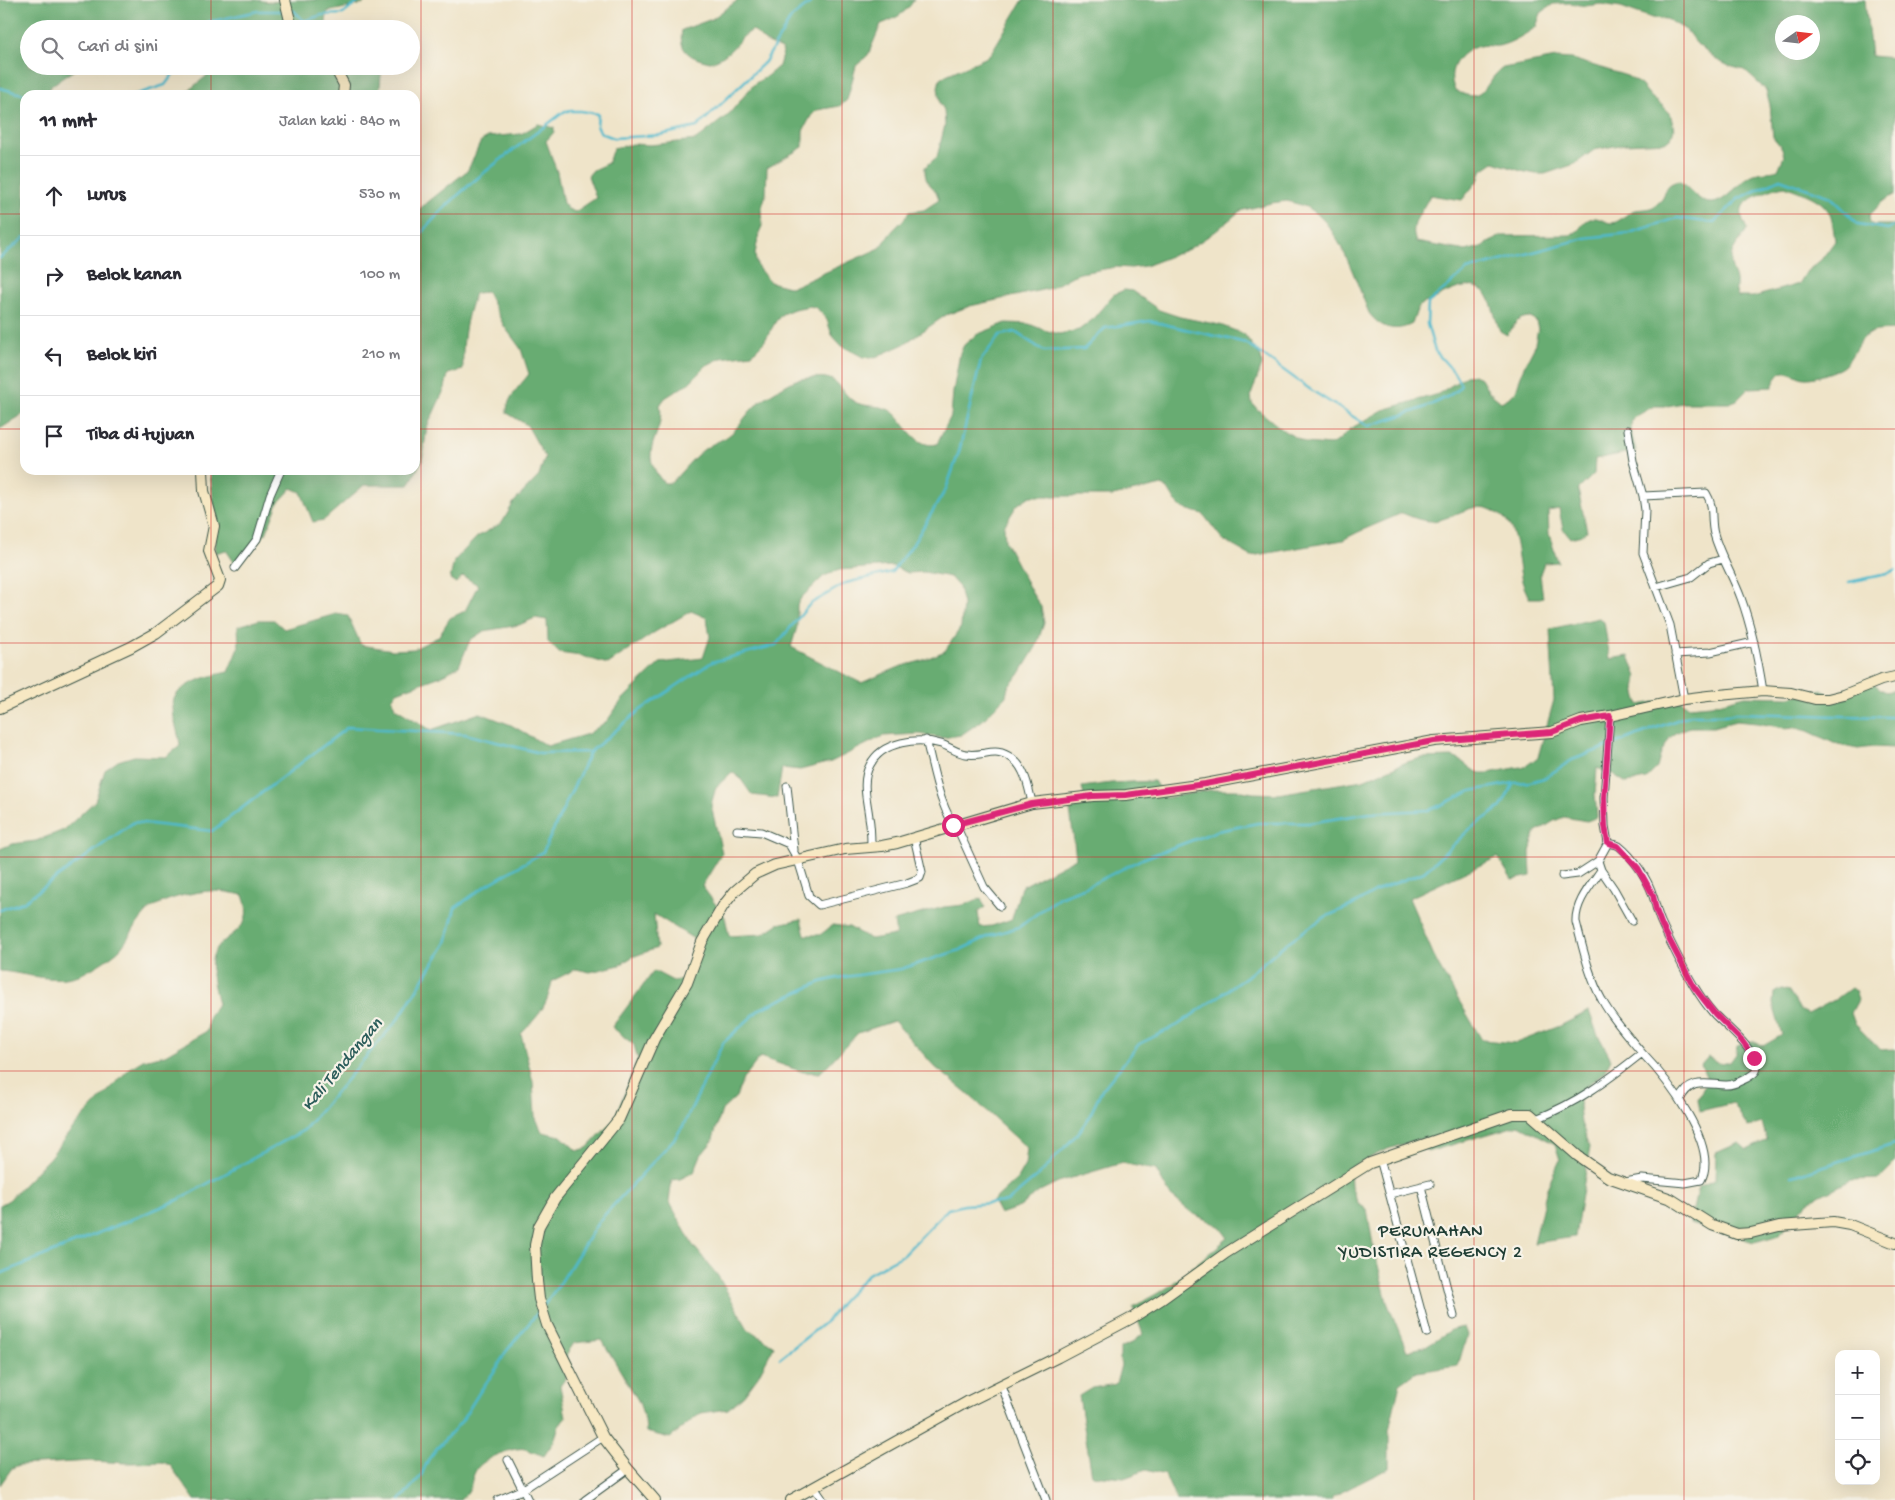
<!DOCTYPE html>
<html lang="id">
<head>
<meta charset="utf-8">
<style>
	:root { --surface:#fff; --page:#f2f2f3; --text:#2b2b33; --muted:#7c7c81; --line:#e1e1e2 }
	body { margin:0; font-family:"Gochi Hand",sans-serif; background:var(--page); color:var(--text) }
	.controls { position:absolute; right:15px; bottom:15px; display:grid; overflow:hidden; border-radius:10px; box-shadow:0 5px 20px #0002 }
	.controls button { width:45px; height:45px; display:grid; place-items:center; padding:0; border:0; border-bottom:1px solid var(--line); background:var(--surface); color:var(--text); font:25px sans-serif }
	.compass { position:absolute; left:1775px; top:15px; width:45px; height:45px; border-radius:50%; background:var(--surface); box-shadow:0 5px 20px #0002; rotate:76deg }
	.stop { position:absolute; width:15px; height:15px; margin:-11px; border:4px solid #db2777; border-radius:50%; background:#fff }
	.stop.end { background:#db2777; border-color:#fff; box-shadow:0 1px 5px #0008 }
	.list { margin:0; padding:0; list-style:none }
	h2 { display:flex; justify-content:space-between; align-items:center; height:65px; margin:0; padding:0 20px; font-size:21px }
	h2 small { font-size:16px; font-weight:400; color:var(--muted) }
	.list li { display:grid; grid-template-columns:32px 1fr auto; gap:15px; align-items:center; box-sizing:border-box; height:80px; padding:0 20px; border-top:1px solid var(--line) }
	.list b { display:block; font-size:19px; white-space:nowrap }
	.list em { font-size:16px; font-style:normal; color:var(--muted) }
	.icon { flex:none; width:28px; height:28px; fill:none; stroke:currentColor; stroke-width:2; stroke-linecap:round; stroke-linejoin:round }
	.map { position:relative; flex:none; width:1895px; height:1500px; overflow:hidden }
	.search { position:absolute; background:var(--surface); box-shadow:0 5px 20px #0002; left:20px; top:20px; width:400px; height:55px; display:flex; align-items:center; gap:12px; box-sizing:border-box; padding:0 18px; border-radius:28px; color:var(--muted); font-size:19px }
	.panel { position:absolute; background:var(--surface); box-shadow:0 5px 20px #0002; left:20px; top:90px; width:400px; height:385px; border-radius:15px }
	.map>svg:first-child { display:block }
	.forest { fill:#68ac72; stroke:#447453; fill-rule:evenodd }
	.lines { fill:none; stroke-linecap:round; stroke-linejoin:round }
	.stream { stroke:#50bacd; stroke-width:2.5 }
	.street-casing { stroke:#3e564a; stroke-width:9 }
	.secondary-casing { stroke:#3e564a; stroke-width:12 }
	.street { stroke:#fff; stroke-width:7 }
	.secondary { stroke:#f7e8c3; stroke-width:10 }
	.route { stroke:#db2777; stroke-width:6 }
	.grid { fill:none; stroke:#d62828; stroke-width:1; stroke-opacity:0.55 }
	.labels { text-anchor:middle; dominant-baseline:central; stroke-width:4.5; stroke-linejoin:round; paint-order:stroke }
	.water-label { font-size:18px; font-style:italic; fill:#2b5c5a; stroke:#f7f3e8 }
	.neighbourhood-label { font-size:18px; letter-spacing:1px; fill:#1f3d34; stroke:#f7f3e8 }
</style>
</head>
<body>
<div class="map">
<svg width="1895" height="1500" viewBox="0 0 1895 1500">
	<rect width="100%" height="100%" fill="#f7f3e8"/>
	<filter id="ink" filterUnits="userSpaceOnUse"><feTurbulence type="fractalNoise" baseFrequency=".02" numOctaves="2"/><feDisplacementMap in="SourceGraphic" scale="10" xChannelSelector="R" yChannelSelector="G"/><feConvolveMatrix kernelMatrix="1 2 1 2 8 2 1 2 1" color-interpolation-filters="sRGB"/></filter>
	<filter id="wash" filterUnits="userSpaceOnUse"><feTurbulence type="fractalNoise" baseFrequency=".0096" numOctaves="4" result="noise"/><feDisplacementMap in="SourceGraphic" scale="20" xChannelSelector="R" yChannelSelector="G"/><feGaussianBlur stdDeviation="1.12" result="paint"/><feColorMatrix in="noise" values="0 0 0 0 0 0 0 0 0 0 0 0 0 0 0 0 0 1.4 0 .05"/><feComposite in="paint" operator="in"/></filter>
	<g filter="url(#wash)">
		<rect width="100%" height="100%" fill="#efe4c9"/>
		<path class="forest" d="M0,0H256L270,2L296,0H367L363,4L327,12L326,23L330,29H154L135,23L125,29H29V66H80L52,85L46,95H25V413L0,429Z
			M738,0H914C906,13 895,19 881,24L868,55L856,66L847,100L840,106L817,110L811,116L803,131V147L767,168L766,194L761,210L762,226L759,233L755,254L756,262L759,269L770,282L789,287L795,286L880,248C884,244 886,239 890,234C896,226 903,222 909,212L924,210L939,200C936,184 924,188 925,167L937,157L945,125L944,110L940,103L938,87L940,79L946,75L985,58L991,53L1023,0H1865L1871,56L1895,58V194L1882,202L1869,216L1870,223L1873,225H1895V330C1888,331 1878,330 1872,332C1856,338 1852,364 1839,369C1830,373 1818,377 1809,378C1792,380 1784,358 1772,387L1749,388L1737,400L1729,403H1683L1667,406H1654L1633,418C1628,427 1634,441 1636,451L1595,459L1594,474L1578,490L1587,531L1582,535L1570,538L1563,529L1559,509L1548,511L1549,534L1558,562L1544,563L1540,574L1543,598H1529C1526,591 1522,584 1521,576C1517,558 1518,540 1509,524C1506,519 1502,516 1497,513C1473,497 1457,519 1432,521C1421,521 1412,517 1402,513C1383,522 1362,529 1343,540L1251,556L1223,540L1203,514L1182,508L1176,502L1168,489L1162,485L1113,496H1030L1017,505L1004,526L1005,541L1032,593L1041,607L1044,623L1036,647L1019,675L1008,687L1006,696L983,720L961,735L942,738L920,734L883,736L831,762L800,770L782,768L777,798L752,795L740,778L732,772L716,787L711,805L722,853L702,886L725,917L729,936L763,934L778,924L801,919L805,935H820L833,925L849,927L870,939L896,935L894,921L944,907L964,905L981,898L985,907L978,912L980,927L992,926L1012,919L1021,887L1076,858L1070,810L1086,805L1082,787L1111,783L1154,781L1165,798L1211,790H1237L1253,793L1278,794L1363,780L1407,762L1421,758L1452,757L1460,760L1473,770L1480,773H1488L1526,766L1538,757L1554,700L1550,629L1599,618L1604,622L1610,659L1629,656L1637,677L1635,689L1639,705L1677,698L1689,707L1711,705L1745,696L1790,697L1822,689L1831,697L1870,681L1885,692L1895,690V748L1873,747L1858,749L1838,745L1808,731L1793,727L1785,728L1757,723L1736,721L1713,727H1690L1675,733L1669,739L1661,753L1657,768L1646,779L1626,783L1613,774L1597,768L1595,795L1597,817L1587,821L1564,817L1554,821L1535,833L1530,852L1531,876L1512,880L1498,857L1409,898L1437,963L1482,1040L1516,1043L1560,1026L1589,1011L1597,1033L1611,1059L1604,1072L1581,1090L1579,1107L1581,1123L1590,1146L1575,1237L1534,1243L1547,1188L1560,1160L1555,1144L1519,1125L1427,1152L1419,1139L1385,1150L1350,1168L1351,1186L1358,1204L1367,1209L1373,1245L1387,1302L1407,1351L1424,1347L1453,1329L1464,1327L1467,1335L1458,1366L1416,1372L1400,1383L1389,1430V1468L1332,1497V1500H1176L1165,1475L1146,1470L1124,1478L1092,1475L1079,1396L1092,1388L1116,1384L1121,1365L1120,1359V1348L1132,1343L1143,1334L1133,1307L1167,1288L1228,1238L1219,1226L1192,1213L1170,1195L1156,1170L1122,1163L1058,1182L1040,1191L1020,1207L1000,1214L993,1201L1017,1179L1025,1165L1027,1148L966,1092L935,1067L894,1021L858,1033L820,1073L803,1072L760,1057L743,1079L736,1097L722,1110L712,1142L701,1155L694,1172L680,1179L672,1180L669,1201L692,1244L718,1276L748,1329L774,1346L758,1376L744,1395L728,1409L701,1413L670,1438L646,1432L645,1420L639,1402L602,1340L574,1343L566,1355L573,1368L560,1386L566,1417L559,1426L554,1441L544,1456C538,1454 532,1451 525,1449C514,1446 482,1459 476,1470C468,1485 475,1487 460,1500H195L170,1465L163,1462L127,1463L92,1461L19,1465L12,1468L0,1485V1205L9,1200L50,1157L73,1128L130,1068L143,1060L165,1055L207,1031L209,1016L218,1004C215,990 210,975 212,960C216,932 259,936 243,895C233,893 223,891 213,891C196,891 161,899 148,911C137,922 130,936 121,948C115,955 88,972 79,975C52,984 26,973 0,971V849L12,844L36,841L64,830L95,801L105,770L118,761L134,756L166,757L180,746C179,733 173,721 173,707C171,684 210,676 228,672L239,646L238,626L259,620H274L284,629L336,614L348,616L361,645L393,650L414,649L438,637L450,618L465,611L478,585L463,576L456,583L450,579L454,561L477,537L502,523L514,502L539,476L545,457L527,425L507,413C506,398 521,385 529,374L521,349L504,326L487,292L475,293C465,319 462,343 463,370L448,374L445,388L427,427L422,461L409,485H364L324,520L313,522L301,492L292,488L278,503L266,534L247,550L236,565L226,550L215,553L216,523L210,470H415V210H418L468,170L481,141L488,137L521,134L538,124L554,128V132L546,141L557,172L563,203L568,209L575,212L596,198L588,176L593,170L608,163L613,148L633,144L650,145L696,140L729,114L754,84L767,76L779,66L783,52L781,49L764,41L753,30C735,39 734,55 710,62C691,58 678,52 682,30L712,19ZM1570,3L1585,6L1601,4L1621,7L1652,18L1667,19L1686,30L1697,44L1715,59L1729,66L1744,70L1766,90L1770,105L1773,137L1782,148L1784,156L1778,170C1770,173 1760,171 1752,175C1737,182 1722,211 1703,201C1694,196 1688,187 1679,181C1660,185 1670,195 1657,204C1650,211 1640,208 1632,211C1625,215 1620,222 1612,223C1604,223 1598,215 1590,219C1581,222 1582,231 1570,235L1501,236L1481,247L1466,251L1416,242C1408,224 1423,211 1430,195L1462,200L1479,179L1481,171L1494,162L1521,171L1536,174H1545L1575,164L1594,150L1625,144L1665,142L1671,137L1674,129L1670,113L1664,107L1651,97L1641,85L1627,76L1572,59L1556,58L1503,68C1484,80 1486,108 1455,90C1445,71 1459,51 1479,46C1487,44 1494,48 1502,45C1513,42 1526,34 1536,27L1541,13L1553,4ZM1782,22H1812V52H1782ZM1785,186C1801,193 1825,198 1831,217C1833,224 1834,233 1835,241L1821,260L1807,271L1799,284L1753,297H1738C1734,288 1737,289 1736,281C1736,276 1732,271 1731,265C1729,248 1741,242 1747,229C1744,223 1739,214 1743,206C1749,198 1775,187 1785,186ZM1287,201C1297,204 1308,206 1316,213C1341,233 1357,284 1369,313C1380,328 1395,333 1412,324L1418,307L1424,302L1428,303C1444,293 1478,273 1490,300C1494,310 1496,321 1500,331L1507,335C1515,325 1516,317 1531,317L1536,322L1538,329L1534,348L1523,369L1516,391L1510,397L1501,402L1489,392L1481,378L1473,375L1466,376L1438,394L1383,410L1350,429L1338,441L1330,445L1306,443L1284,431L1257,409L1252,403L1251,395L1262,365L1261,357L1244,334L1220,325L1180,317L1159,310L1132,291L1124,290L1113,295L1092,320L1079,330L1059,334L1044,330L1029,324L1006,323L976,335L964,345L960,353L953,392L951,416L937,444C919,449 908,429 897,416C884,402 868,409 855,402C843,396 841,380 826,378C818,377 804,378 796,380C790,382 762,399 757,404C748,412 741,424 732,433C725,440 714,442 706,448C694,456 682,472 671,483H664C634,449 666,437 660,405L665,398L689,383L707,365L721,358L752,354L764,342L776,321L782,314L794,309L810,306L817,308L827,320L832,335L842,346L863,357L870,358L878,356L904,344L946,315L970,306L1051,288L1072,276L1080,273L1116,267L1131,268L1145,266L1189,249L1216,231L1240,211L1271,203ZM892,566L908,573L924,572L950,577L959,587L963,604L961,627L945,651L921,661L902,666L861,683L791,647L797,627V605L801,598L824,576L839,570ZM691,611L707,618L710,637L703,658L660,663L622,700L607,721L588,734L547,746L511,725L480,713L431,730L395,708L392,699L397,692L441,676L459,666L470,640L484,631L519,625L535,618L547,620L548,642L559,653L581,656L608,664L655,632ZM654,914L694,939L687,973L684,979L673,981L654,971L612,1027L634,1045L638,1059L614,1120L587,1148L577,1151L561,1136L542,1132L535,1116L533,1082L521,1034C539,1015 547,1007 552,981L576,969L590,972L620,965L632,957L657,948Z
			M211,66H382L379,95H183L214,70Z
			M1851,988L1855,991L1858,1000L1851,1013L1855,1024L1880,1050L1895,1049V1163L1879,1179L1851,1180L1809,1201L1778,1236L1754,1242L1690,1223L1698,1187L1715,1180L1716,1153L1739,1143L1747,1150L1767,1140L1762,1123L1748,1127L1733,1103L1700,1111L1698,1099L1707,1079L1701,1065L1708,1057L1721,1064L1730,1062L1736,1054L1737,1046L1752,1041L1763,1046L1782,1035L1773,1004L1774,993L1781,989L1789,991L1800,1010L1808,1014L1836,999Z"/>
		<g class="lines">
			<path class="stream" d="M291,11H294L304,21L322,15L343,14L361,0
				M205,29L208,22L258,11H286
				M0,88L26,95
				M134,95L165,85L179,66
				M415,241C455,189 513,151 565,111H581L598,114L597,126L601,133L614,138L660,135L697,127L765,62L791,18L814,0
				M0,258L25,237
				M1849,582L1887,574L1895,570
				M0,910L23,902L134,822L212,831L348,727L465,734L540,753L590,752L639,711L712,662L776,645L810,604L846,583L892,572L913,544L946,489L959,452L981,360L1000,335L1015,332L1044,351L1084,349L1105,328L1150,321L1246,343L1311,390L1368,426C1390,419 1450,403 1461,385L1453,371L1435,351L1427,324L1428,303L1467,270L1585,238L1629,233L1677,218L1714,223L1738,199L1780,179L1831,197L1858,224L1888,229L1895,225
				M1792,1176L1895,1144
				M0,1274L178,1200L304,1130L399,1018L446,943L455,908L484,887L543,852L590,752
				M544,1305L559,1285L599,1221L674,1139L683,1126L723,1043L760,1009L821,982L837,978L901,969L960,950L989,936L1019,927L1059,897L1088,886L1142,859L1217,831L1258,823H1309L1370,813L1430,810L1471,791L1514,783L1530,782L1544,778L1572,760L1690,715H1729L1736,713C1789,714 1842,717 1895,717
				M780,1358L828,1320L840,1304L868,1274L903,1255L948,1209L964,1205L1007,1202L1042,1172L1079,1132L1088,1119L1102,1090L1139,1044L1178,1025L1246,977L1284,945L1311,926L1325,917L1353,905L1380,889L1424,872L1470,829L1501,807L1514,783
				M400,1500L421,1476L428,1460L437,1448L461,1422L479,1393L498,1366L505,1353L539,1311"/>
		</g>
	</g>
	<g filter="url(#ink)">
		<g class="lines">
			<g class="street-casing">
				<path id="street" d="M1628,430L1633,461L1643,496L1645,510L1643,553L1670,625L1684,699
					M1643,496L1706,493C1715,507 1710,519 1714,534C1720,556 1733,576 1741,598C1752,628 1758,659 1763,691
					M235,568L257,539L270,495L281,470
					M1656,587L1691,577L1709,563L1723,559
					M1675,654L1710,652L1754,642
					M926,740C934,770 939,808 959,832L984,887L1000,906
					M787,786L794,850
					M737,830L761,832L789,844L798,860L809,896L819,905L907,883L920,878L922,872L914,837
					M1608,843C1611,844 1616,844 1619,846C1633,857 1648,879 1653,896C1656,905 1657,913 1661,922C1671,944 1682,966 1694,986C1700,996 1707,1006 1714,1014C1723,1024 1763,1055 1756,1071C1754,1074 1750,1076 1747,1078C1740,1081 1733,1086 1725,1085C1705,1084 1690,1078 1680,1100
					M871,847C871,837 871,827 869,817C867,800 861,781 870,765C882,741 918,737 941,744C950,747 957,753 966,754C985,757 995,745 1013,759C1025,768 1029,789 1032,803
					M1601,870L1614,889L1632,921
					M1562,876L1578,874L1598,861
					M1536,1119C1577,1103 1608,1080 1642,1053C1628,1036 1612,1019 1602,1000C1589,977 1583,948 1576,922C1575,903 1590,886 1601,870L1598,861L1608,843L1605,826L1604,798L1610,716
					M1380,1159L1427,1333
					M1625,1182L1642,1179L1685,1183L1701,1180C1720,1146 1665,1077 1642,1053
					M1421,1186L1454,1316
					M1390,1194L1430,1184
					M1001,1384L1046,1500
					M508,1460L528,1500
					M814,1487L823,1500
					M498,1500L522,1490L603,1437
					M585,1500L628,1469"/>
			</g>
			<g class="secondary-casing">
				<path id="secondary" d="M285,0L292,29
					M334,66L344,85L343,95
					M0,708L131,647L156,633L218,586L220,580L209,551L214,526L204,491L203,470
					M655,1500L628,1469L603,1437L547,1325L539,1299L537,1281L535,1245L539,1226L555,1198L619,1119L654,1039L687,983L702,942L723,906L735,891L755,874L775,865L845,849L882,846L897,843L1032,803L1093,796L1126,795L1205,784L1434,741L1552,732L1581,721L1610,716L1684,699L1708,696L1763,691L1791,693L1815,699H1828L1844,695L1881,680L1895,677
					M791,1500L967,1402L1058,1357L1132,1318L1162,1299L1226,1253L1370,1163L1512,1114H1530L1578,1156L1608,1177L1671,1199L1712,1225L1737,1234L1751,1233L1779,1226L1833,1222L1850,1225L1895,1243"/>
			</g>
			<use href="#street" class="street"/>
			<use href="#secondary" class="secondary"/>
		</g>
	</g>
	<g class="lines" filter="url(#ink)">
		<path class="route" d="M953,825L1032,804L1092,796L1126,795L1205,784L1434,741L1552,732L1581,721L1610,716L1604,798L1605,826L1608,843L1618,846L1638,868L1653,895L1656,910L1662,926L1694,987L1715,1014L1742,1041L1754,1058"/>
	</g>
	<path class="grid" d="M211,0V29M421,0V1500M632,0V1500M842,0V1500M1053,0V1500M1263,0V1500M1474,0V1500M1684,0V1500M211,66V95M0,214H25M415,214H1895M0,429H25M415,429H1895M211,470V1500M0,643H1895M0,857H1895M0,1071H1895M0,1286H1895"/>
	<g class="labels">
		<g class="water-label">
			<text transform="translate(343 1065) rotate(-50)">Kali Tendangan</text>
		</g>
		<g class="neighbourhood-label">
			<text x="1431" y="1232">PERUMAHAN<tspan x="1431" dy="21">YUDISTIRA REGENCY 2</tspan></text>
		</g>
	</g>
</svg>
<div class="controls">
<button>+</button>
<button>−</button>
<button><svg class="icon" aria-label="locate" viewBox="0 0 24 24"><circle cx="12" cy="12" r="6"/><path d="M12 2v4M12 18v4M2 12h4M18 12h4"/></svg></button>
</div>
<svg class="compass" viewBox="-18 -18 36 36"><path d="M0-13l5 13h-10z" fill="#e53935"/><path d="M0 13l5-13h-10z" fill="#7c7c81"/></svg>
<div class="stop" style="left:953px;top:825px"></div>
<div class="stop end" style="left:1754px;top:1058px"></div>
<div class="search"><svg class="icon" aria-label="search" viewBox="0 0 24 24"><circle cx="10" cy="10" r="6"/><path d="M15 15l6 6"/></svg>Cari di sini</div>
<section class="panel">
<h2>11 mnt<small>Jalan kaki · 840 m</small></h2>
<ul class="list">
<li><svg class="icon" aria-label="ahead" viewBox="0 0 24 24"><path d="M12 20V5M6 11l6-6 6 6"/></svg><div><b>Lurus</b></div><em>530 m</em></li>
<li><svg class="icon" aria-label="right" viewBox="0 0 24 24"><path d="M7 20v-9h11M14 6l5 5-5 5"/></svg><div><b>Belok kanan</b></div><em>100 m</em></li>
<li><svg class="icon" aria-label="left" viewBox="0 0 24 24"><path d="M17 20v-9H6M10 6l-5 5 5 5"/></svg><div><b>Belok kiri</b></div><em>210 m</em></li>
<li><svg class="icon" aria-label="arrive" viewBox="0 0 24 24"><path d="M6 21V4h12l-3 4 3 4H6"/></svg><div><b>Tiba di tujuan</b></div></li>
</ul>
</section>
</div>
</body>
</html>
